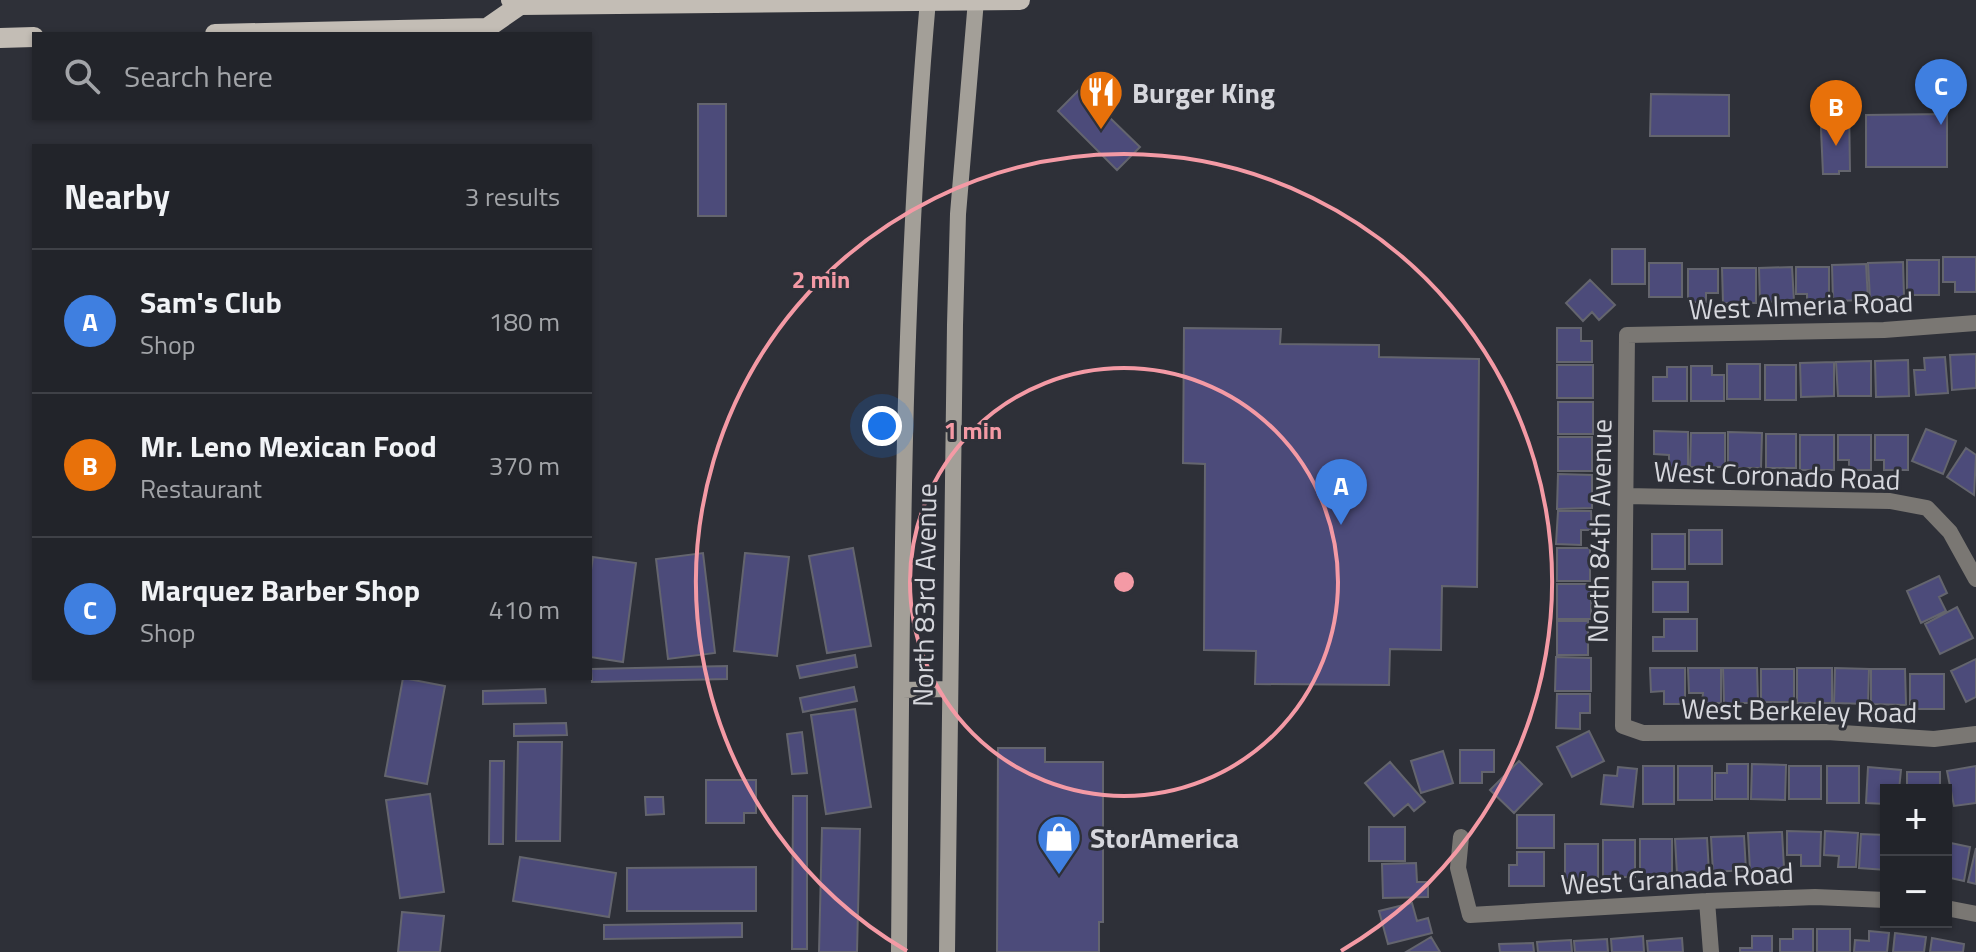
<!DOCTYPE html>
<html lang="en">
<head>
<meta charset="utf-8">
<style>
	:root { --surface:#22242a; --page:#2a2c32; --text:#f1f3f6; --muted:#a2a4a8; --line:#3f4147; --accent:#b45309 }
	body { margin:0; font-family:"Titillium Web",sans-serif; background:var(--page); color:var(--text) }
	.controls { position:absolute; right:24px; bottom:24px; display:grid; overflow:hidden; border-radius:0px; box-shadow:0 2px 6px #0004 }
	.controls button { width:72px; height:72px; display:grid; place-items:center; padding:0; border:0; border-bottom:2px solid var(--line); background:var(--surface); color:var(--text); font:40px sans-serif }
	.you { position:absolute; left:882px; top:426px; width:28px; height:28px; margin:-20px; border:6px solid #fff; border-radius:50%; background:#1a73e8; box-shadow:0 0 0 12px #1a73e833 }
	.badge { display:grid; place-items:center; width:52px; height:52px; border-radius:50%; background:var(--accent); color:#fff; font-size:26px; font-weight:700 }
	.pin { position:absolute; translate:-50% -66px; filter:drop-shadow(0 2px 4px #0008) }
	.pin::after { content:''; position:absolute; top:42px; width:28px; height:24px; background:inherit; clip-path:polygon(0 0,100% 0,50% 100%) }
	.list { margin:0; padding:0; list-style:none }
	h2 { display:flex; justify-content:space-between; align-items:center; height:104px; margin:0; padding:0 32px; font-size:34px }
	h2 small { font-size:26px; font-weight:400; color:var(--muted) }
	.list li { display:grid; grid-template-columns:52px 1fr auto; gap:24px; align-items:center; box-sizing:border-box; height:144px; padding:0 32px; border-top:2px solid var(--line) }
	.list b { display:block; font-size:30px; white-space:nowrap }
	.list p { margin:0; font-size:26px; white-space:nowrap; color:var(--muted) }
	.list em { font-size:26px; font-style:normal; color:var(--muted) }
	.icon { flex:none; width:44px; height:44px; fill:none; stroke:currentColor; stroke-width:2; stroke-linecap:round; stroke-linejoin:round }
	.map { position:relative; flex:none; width:1976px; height:952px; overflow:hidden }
	.search { position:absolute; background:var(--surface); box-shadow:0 2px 6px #0004; left:32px; top:32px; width:560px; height:88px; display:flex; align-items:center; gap:20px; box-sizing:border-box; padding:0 28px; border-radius:0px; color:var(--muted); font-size:30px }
	.panel { position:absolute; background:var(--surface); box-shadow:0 2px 6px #0004; left:32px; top:144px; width:560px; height:536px; border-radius:0px }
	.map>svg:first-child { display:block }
	.building { fill:#4c4b7a; stroke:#64656e; stroke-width:2 }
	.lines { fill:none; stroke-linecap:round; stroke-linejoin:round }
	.minor { stroke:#7a7773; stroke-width:16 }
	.secondary { stroke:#a39f98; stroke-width:16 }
	.primary { stroke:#c3bdb5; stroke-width:20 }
	.ring { fill:none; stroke:#f49aa5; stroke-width:4 }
	.labels { text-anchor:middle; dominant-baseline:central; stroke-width:6; stroke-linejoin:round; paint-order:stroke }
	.poi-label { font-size:28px; font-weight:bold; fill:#d6d7dd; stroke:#2e3038; text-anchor:start }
	.street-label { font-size:28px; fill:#d6d7dd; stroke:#2e3038 }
	.centre { fill:#f49aa5; stroke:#2e3038; stroke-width:4 }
	.ring-label { font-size:24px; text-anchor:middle; font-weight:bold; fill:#f49aa5; stroke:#2e3038; stroke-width:6; stroke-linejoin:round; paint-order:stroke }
</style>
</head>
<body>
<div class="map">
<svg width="1976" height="952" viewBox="0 0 1976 952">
	<rect width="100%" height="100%" fill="#2e3038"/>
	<path class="building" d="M1080,89L1096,105L1099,104L1109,114L1107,115L1140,147L1117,170L1058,111Z
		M1651,94L1729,95V136H1650Z
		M698,104H726V216H698Z
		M1820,106H1849L1850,171H1839V174H1823Z
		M1947,114V167H1866V115Z
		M1612,249H1645V284H1612Z
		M1943,257H1976V292H1955V282H1943Z
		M1907,260H1939V295H1907Z
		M1903,262L1904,297L1870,298L1868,263Z
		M1649,263H1682V297H1649Z
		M1866,264L1868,300L1833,301L1832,265Z
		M1792,267L1794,301L1760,302L1759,268Z
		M1796,267H1829V302H1807V294H1796Z
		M1722,268H1756V303H1723Z
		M1688,269H1718V293H1706V302H1688Z
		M1590,280L1615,305L1599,320L1592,312L1583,321L1566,303Z
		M1184,328L1281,329L1280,344L1379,345V357L1479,359L1477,587L1442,586L1441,650L1390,649L1389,685L1255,684L1256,651L1204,650L1205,464L1183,463Z
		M1557,328H1581V341H1592V362H1557Z
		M1976,354V388L1952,390L1950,355Z
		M1945,357L1948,393L1916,395L1914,370H1925L1924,358Z
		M1908,360L1909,396L1876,397L1875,361Z
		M1871,361V396H1838L1836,362Z
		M1834,362V396L1801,397L1800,363Z
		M1727,364H1760V399H1727Z
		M1557,365H1593V398H1557Z
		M1765,365H1796V400H1765Z
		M1691,366H1712V375H1724V401H1691Z
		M1667,367H1687V401H1653V377H1667Z
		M1558,402H1593V434H1558Z
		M1926,429L1956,441L1943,474L1912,461Z
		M1654,431L1688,432V467H1669V455L1654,454Z
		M1728,432L1762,433L1761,468H1728Z
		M1691,433H1725V467H1690Z
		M1766,434H1796V468H1766Z
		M1800,435H1834V470H1800Z
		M1838,435H1871V470H1849V460H1838Z
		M1875,435H1908V470H1884V460H1875Z
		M1558,437H1592V471H1558Z
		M1966,448L1976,455L1974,495L1947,477Z
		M1558,474L1592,475V508L1557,509Z
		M1558,511H1591L1592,530H1581V545L1556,544Z
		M1689,530H1722V564H1689Z
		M1652,534H1685V569H1652Z
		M853,548L871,646L827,653L809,556Z
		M1557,548H1590V581H1557Z
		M703,553L715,653L668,659L656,559Z
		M745,553L789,557L777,656L734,651Z
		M593,557L636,563L623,662L590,657V577Z
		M1939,576L1947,593L1939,597L1946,611L1921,623L1907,591Z
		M1653,582H1688V612H1653Z
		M1557,584H1591V619H1557Z
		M1957,607L1973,638L1940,654L1925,624Z
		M1664,619H1697V651H1653V637H1664Z
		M1557,621H1588V655H1557Z
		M855,655L857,667L800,678L797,666Z
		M1556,657L1591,658V691H1555Z
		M1976,659V697L1966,702L1951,671Z
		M727,666V679L592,682L591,669Z
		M1650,668H1685V704H1664V691L1651,692Z
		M1688,668H1721V703H1702L1703,693H1689Z
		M1723,668H1757L1758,703H1724Z
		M1797,668H1832V703H1797Z
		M1835,668L1869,669L1868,704L1834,703Z
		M1761,669H1794V702H1761Z
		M1871,669H1905L1906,705L1871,704Z
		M1910,674H1944V709H1910Z
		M403,678L445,686L427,784L385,776Z
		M854,687L857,701L803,712L800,698Z
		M545,689L546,703L483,704V691Z
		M1557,694H1590V713H1580V729L1556,728Z
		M855,709L871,807L826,814L811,715Z
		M566,723L567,735L514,736V724Z
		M1589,731L1604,761L1572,777L1557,747Z
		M802,732L807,773L792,774L787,734Z
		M518,742H562L560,841H516Z
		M998,748H1045V762H1103V922H1099V952H997Z
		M1460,750H1494V772H1482V783H1460Z
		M1443,751L1453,783L1421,793L1411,761Z
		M490,761H504L503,844H489Z
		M1519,761L1542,784L1514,813L1490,790Z
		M1390,762L1425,802L1414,811L1408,804L1394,816L1365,783Z
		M1727,764H1748V799H1715V773H1727Z
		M1752,764L1786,765L1785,800L1751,799Z
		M1643,766H1674V804H1643Z
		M1678,766H1712V800H1678Z
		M1789,766H1821V799H1789Z
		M1827,766H1859V803H1827Z
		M1976,766V803L1954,806L1947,771Z
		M1618,767L1637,769L1633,807L1601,804L1604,775L1617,776Z
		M1868,767L1901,770L1899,790H1886V804L1866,803Z
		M1907,772H1940V790H1907Z
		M706,780H756V813H744V823H706Z
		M430,794L444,892L400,898L386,800Z
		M793,796H807V949H792Z
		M645,797H663L664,814L646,815Z
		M1517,815H1554V848H1517Z
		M1369,827H1405V861H1369Z
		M822,828L860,829L857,952H819Z
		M1787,831L1821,832L1820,866H1801V855H1787Z
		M1825,831L1858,833L1856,867H1838L1839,856L1824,855Z
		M1782,832L1784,868L1750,870L1748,833Z
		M1861,834L1886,835V870L1859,868Z
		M1744,836L1746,870L1713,872L1711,837Z
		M1707,838L1709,872L1677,874L1675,839Z
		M1640,839H1672V875H1640Z
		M1603,840H1635V877H1603Z
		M1946,842L1970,847L1964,881L1946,877Z
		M1565,844H1598V879H1565Z
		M1976,848V884L1968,882Z
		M1517,852H1544V886H1509V865H1517Z
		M520,857L616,873L609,917L513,901Z
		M1416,863L1417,882H1428V897L1383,898L1382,864Z
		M756,867V911H627V868Z
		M1412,903L1417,921L1428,918L1432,933L1388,944L1379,911Z
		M402,912L444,916L440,952H398Z
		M742,923V937L604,939V925Z
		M1793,929H1813V952H1780V939H1793Z
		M1817,929H1850V952H1817Z
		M1869,931L1889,933L1887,952H1854L1855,940L1869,941Z
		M1895,933L1926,937L1924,952H1893Z
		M1643,936L1644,952H1612L1611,939Z
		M1752,936H1772V952H1740V948H1752Z
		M1431,937L1440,952H1406Z
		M1682,938L1683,952H1648L1647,941Z
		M1932,938L1964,944L1963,952H1930Z
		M1607,939L1608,952H1575L1574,941Z
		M1571,940L1572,952H1538L1537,942Z
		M1533,943L1534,952H1500L1499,944Z"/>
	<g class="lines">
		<path class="minor" d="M1976,323L1884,330L1627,335L1623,726L1643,733L1827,732L1934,739L1976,734
			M1626,496L1890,501L1927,508L1950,532L1976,579
			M1461,837L1458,868L1470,915L1707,901L1815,897L1886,900
			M1707,901L1711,952
			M1946,908L1976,914"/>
		<path class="secondary" d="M902,690L948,689
			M899,952C902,634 900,317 928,0
			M947,952L955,325L958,214L976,0"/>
		<path class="primary" d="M511,0L520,5L1020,0
			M215,34L487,28L520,5
			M0,38L34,37"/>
	</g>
	<g class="ring">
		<circle cx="1124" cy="582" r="214"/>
		<path d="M907 951A428 428 0 1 1 1341 951"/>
	</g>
	<defs>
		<g id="restaurant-pin" transform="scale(2.3)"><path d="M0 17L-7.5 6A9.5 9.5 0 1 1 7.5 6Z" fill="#e8710a" stroke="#2e3038"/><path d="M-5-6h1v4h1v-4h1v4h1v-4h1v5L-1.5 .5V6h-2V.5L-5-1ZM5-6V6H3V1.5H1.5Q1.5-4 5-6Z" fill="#fff"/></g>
		<g id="shop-pin" transform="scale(2.3)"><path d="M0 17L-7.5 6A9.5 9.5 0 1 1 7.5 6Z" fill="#3f7fe0" stroke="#2e3038"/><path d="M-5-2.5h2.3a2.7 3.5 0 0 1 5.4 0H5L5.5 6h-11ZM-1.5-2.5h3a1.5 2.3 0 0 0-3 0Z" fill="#fff"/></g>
	</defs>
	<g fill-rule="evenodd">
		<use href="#restaurant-pin" x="1101" y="92"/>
		<use href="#shop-pin" x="1059" y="837"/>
	</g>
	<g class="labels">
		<g class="poi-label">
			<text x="1132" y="92">Burger King</text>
			<text x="1090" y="837">StorAmerica</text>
		</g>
		<g class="street-label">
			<text transform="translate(1801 305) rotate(-2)">West Almeria Road</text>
			<text transform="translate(1777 475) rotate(2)">West Coronado Road</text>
			<text transform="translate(1599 531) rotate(-89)">North 84th Avenue</text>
			<text transform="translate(924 595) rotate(-89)">North 83rd Avenue</text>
			<text transform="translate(1799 710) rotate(1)">West Berkeley Road</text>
			<text transform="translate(1677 878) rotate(-3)">West Granada Road</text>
		</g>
	</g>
	<circle cx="1124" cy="582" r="12" class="centre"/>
	<g class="ring-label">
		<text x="821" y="288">2 min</text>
		<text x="973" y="439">1 min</text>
	</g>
</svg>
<div class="controls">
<button>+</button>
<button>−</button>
</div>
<div class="you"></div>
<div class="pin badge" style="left:1341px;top:525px;background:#3f7fe0">A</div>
<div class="pin badge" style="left:1836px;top:146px;background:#e8710a">B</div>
<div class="pin badge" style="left:1941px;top:125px;background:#3f7fe0">C</div>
<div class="search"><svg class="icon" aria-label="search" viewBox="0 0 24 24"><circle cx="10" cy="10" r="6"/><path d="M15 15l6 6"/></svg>Search here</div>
<section class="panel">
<h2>Nearby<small>3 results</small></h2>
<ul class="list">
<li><span class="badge" style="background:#3f7fe0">A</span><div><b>Sam's Club</b><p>Shop</p></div><em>180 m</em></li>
<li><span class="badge" style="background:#e8710a">B</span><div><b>Mr. Leno Mexican Food</b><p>Restaurant</p></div><em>370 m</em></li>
<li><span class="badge" style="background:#3f7fe0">C</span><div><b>Marquez Barber Shop</b><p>Shop</p></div><em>410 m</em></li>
</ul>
</section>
</div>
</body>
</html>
